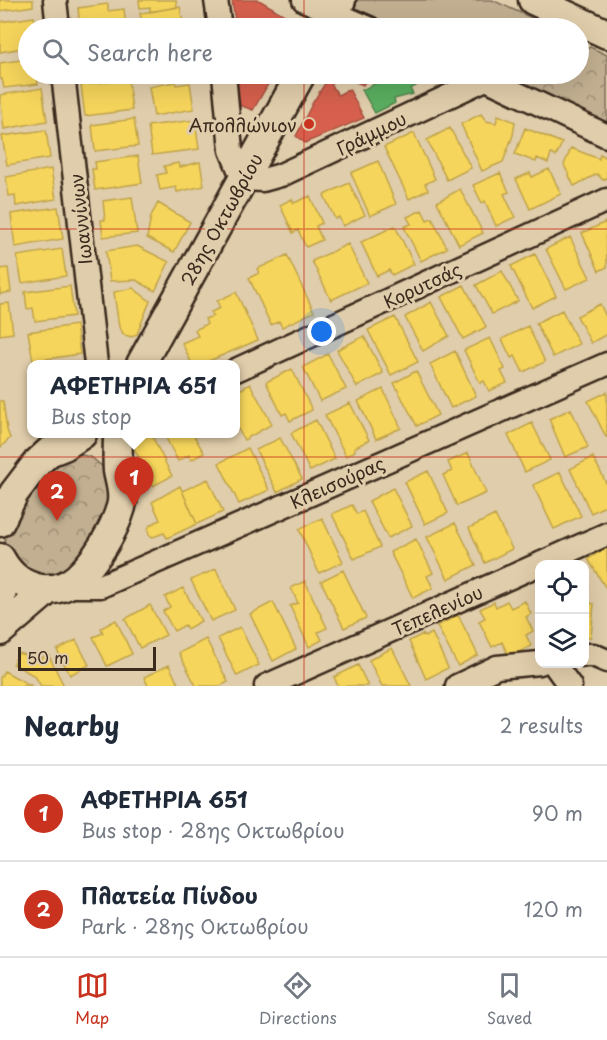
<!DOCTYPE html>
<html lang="en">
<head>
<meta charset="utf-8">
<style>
	:root { --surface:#fff; --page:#f2f2f3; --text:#1f2937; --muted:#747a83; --line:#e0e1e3; --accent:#c8321e }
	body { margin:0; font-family:"Playpen Sans",sans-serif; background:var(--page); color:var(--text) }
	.controls { position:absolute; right:18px; bottom:18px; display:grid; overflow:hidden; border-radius:12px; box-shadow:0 6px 24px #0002 }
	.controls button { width:54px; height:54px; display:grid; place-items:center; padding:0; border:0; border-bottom:2px solid var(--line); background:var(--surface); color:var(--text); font:30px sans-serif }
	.scale { position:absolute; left:18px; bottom:15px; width:138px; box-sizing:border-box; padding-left:6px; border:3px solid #3b2a1e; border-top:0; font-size:16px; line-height:21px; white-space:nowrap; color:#3b2a1e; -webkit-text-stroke:4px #e0cdab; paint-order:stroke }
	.you { position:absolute; left:322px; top:332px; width:21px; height:21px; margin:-15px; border:4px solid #fff; border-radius:50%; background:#1a73e8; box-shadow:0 0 0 9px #1a73e833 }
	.badge { display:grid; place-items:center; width:39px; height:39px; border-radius:50%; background:var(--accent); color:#fff; font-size:20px; font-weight:700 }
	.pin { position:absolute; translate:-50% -50px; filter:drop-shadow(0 2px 3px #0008) }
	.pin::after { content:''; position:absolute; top:32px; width:21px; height:18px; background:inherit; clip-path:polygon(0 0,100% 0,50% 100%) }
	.popup { position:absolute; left:27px; top:360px; width:213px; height:78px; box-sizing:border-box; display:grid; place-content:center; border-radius:12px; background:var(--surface); filter:drop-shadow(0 2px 4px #0005); font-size:20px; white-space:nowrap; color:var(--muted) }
	.popup b { font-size:22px; color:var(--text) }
	.popup::after { content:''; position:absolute; left:50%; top:100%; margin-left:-12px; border:12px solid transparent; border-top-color:var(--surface) }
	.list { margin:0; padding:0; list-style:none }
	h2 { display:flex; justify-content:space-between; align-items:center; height:78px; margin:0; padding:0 24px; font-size:26px }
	h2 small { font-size:20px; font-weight:400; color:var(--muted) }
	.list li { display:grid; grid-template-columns:39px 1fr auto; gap:18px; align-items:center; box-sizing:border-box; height:96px; padding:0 24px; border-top:2px solid var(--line) }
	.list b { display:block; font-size:22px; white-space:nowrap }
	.list p { margin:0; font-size:20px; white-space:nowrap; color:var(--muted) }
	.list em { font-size:20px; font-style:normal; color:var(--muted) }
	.icon { flex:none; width:33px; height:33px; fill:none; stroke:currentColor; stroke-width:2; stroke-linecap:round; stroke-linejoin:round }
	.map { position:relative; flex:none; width:607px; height:686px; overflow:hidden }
	.search { position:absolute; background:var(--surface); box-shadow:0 6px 24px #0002; left:18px; right:18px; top:18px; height:66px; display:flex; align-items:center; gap:15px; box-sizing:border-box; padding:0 21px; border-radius:33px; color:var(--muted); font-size:22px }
	.sheet { height:270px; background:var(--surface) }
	nav { display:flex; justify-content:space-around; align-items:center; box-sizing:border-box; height:84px; border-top:2px solid var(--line); background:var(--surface); font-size:16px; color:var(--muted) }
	nav a { display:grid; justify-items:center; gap:3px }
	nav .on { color:var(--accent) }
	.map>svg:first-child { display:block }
	.park { fill:url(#park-crowns); stroke:#7e6c58; stroke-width:1.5 }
	.pitch { fill:#c2af91; stroke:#7e6c58; stroke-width:1.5 }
	.homes { fill:#f6d55c; stroke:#bea249; stroke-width:1.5 }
	.shops { fill:#d6604d; stroke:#a8503f; stroke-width:1.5 }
	.public { fill:#5aae61; stroke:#51864d; stroke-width:1.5 }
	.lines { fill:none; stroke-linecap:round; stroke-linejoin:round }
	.minor-casing { stroke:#3b2a1e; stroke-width:27 }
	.major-casing { stroke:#3b2a1e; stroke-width:33 }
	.minor { stroke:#e0cdab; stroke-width:22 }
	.major { stroke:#e0cdab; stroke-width:28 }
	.grid { fill:none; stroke:#c8321e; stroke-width:1.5; stroke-opacity:0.55 }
	.poi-dot { fill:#c8321e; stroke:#e0cdab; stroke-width:2 }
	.labels { text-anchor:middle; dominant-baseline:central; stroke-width:6; stroke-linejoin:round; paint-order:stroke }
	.poi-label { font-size:18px; fill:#3b2a1e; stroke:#e0cdab; text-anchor:end }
	.street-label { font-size:18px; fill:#3b2a1e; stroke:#e0cdab }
</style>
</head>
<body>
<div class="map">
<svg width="607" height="686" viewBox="0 0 607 686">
	<defs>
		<pattern id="park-crowns" width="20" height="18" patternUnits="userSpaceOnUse" patternTransform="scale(1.5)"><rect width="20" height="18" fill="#c2af91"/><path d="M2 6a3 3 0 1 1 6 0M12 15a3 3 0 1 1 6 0" fill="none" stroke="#9f8f76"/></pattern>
	</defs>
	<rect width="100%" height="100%" fill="#e0cdab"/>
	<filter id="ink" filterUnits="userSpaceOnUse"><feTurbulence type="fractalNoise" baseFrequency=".0167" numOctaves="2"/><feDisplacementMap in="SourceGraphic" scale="12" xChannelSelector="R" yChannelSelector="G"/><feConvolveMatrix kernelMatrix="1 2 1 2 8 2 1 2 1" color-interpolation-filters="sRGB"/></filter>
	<g filter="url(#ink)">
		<path class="park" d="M590,47L607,55V129L513,82L532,74H578L579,52Z
			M65,454H80L92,458L103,467L110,478L112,504L71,572L46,582L5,552C0,507 35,482 65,454Z"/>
		<path class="pitch" d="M349,0H492L554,28H391L345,8Z"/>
		<path class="homes" d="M0,0H33V6L0,11Z
			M139,0H176L177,7L150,12V7L140,8Z
			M108,4V11L124,9L126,28H80L78,8Z
			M180,7L184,28H143L140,13Z
			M34,17L36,28H28V47L0,52V22Z
			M28,59V74H37L38,84L4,88L2,79H0V63Z
			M149,74H184L150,78Z
			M128,79L132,110L85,116L81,85Z
			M175,82L176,85L190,83L194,109L154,116L149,87Z
			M42,88L47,121L4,129L0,95Z
			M481,114L486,121L496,123L498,115L515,122L513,135L503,162L482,171L461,124Z
			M134,119L138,146L95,151L92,125Z
			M195,120L199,149L152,155L148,126Z
			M450,128L471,168L447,180L427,140Z
			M525,128L562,143L556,156L551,154L548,163L537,158L536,162L515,154Z
			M46,130L50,158L7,165L2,136Z
			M414,133L435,179L425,184L428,190L409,199L384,147Z
			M571,148L599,159L600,154L607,158V178L603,180L597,174L574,186L564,165Z
			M138,156L142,183L95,190L92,169H96L95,162Z
			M378,161L396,204L370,216L351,173Z
			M200,162L204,186L177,192L176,187L160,190L157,175L166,173L164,166L179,163L180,167Z
			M51,169L56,199L16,206L15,195L9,196L6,177Z
			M549,169L561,194L530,209L516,179L530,173L532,177Z
			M500,173L509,192L504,194L515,217L496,226L485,201L482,203L473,185Z
			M349,183L365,215L343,226L339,217L335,219L324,195Z
			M460,189L483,233L459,245L437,202Z
			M310,196L322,223L316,226L322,240L306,247L298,230L293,233L280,205L292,199L294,203Z
			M132,197L137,233L103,237L101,220H105L103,201Z
			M158,203L190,222L174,252L147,238L151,216Z
			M58,207L63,239L15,247L11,214Z
			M422,210L427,220L432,218L447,248L421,261L404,227L411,224L407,217Z
			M606,222L607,267L599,271L582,233Z
			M395,226L414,264L392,275L389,270L377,276L361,242Z
			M570,237L590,278L566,289L546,249Z
			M348,244L367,283L331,300L312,261Z
			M137,246L169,262L155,291L136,280L110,281L106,251Z
			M62,249L66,276L22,283L17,256Z
			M535,254L556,296L532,308L511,266Z
			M287,255L314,312L282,327L279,321L271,325L249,278L259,273L257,269Z
			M8,268L11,292L0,294V269Z
			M502,271L518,301L492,314L476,285Z
			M464,285L486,327L463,339L441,297Z
			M70,286L74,316L35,321L33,308L27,309L25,292Z
			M133,288L150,301L137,334L132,337L124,335L119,327L114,292Z
			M236,292L258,340L202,364H192L182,343L198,336L195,330L207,324L205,319L213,316L211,312L220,308L217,301Z
			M431,302L449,336L423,351L405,317Z
			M9,303L13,333L0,335V304Z
			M600,304L607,319V334L591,343L577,316Z
			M562,310L579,344L553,357L536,323Z
			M395,317L418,362L391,375L368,330Z
			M76,325L80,354L33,361L28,332Z
			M528,326L545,362L523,372L515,356L511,358L502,339Z
			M364,336L383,373L357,387L337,350Z
			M490,338L505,369L501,371L507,383L489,391L484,381L480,383L464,350Z
			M455,351L476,396L451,408L430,364Z
			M328,354L346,389L320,401L303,367Z
			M292,369L312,410L290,421L286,413L282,415L266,382Z
			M416,371L438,415L417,426L394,383Z
			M250,384L272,424L244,440L236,425V392Z
			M383,389L401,428L376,439L358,401Z
			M607,392V437H606L588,401Z
			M0,401H3L7,430L10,438L0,448Z
			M350,403L369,440L354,448L355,451L346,456L325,415Z
			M571,409L588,447L565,457L549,419Z
			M316,420L335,459L310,471L291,433Z
			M532,423L550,460L525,472L508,435Z
			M148,434H151L172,476L153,486L131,442Z
			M164,434H193L204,453L191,460L189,455L178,461Z
			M280,438L302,479L277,492L256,450Z
			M248,448L269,490L239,504L219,463Z
			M468,453L486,493L457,506L443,475L452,471L448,462Z
			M593,457L607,485V505L591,513L570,469Z
			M428,471L448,513L425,524L405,482Z
			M560,472L581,516L554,529L533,485Z
			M208,479L223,512L197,524L182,491Z
			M180,486L197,524L167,538L164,533L153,537L149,535L148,529L150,525L160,520L152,502Z
			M393,488L412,526L388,538L369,501Z
			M352,505L357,514L363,511L380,547L354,559L332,514Z
			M495,515L512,549L485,563L469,528Z
			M322,518L343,562L319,573L299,529Z
			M455,523L476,565L448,579L427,537Z
			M416,539L433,573L427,576L433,588L413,598L390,552Z
			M607,547V590L588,559Z
			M216,569L235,610L211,621L191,580Z
			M343,570L366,618L344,628L321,581Z
			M305,581L327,628L318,632L322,640L309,647L290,606L298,603L291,588Z
			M183,588L201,621L187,629L185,625L174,631L163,611L170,607L165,597Z
			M507,601L511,608L525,601L531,614L526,617L533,631L526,635L531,646L509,657L502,642L492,647L479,621L485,618L480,609L494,602L496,607Z
			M584,601L594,604L591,637H584Z
			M273,602L296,649L273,661L250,614Z
			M150,605L166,635L140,648L125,619Z
			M458,615L478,655L458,666L437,626Z
			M116,620L132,654L107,666L93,637L103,633L101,628Z
			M240,627L259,665L237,676L218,638Z
			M432,633L448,668L426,679L409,641L423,634L425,637Z
			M206,639L228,682L220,686H196L179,653Z
			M76,640L89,665L70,675L57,650Z
			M392,648L411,686H382L369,660Z
			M18,653L40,659L48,654L64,686H41L35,676L13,664Z
			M169,665L179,686H148L144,677Z
			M358,665L368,686H338L334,677Z
			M4,671L32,686H0V678Z"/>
		<path class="shops" d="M232,0H259L288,17L296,24L297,28H236Z
			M236,74H274L253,110L239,105Z
			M338,74H377L375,75L369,74L363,85Z
			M328,79L338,95L349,89L364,118L305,143L296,136L313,102Z"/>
		<path class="public" d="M390,74H411L416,86L410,89L413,94L394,99L395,103L375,113L362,90L389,77Z"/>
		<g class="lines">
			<g class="minor-casing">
				<path id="minor" d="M55,0L58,28
					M216,0L220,28
					M304,0L369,28
					M63,74L96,364
					M224,74L231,150L243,179L263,180L281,175L496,74
					M478,75L607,136
					M236,370L607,200
					M64,586H101L607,364
					M584,655H593L607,661
					M554,664L570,686
					M266,686L607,534
					M457,686L497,667L540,663"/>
			</g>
			<g class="major-casing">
				<path id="major" d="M533,0L607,34
					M326,28L341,0
					M141,364L301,74
					M0,522L14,493L37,463L49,452L64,446L82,434
					M0,558C15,587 50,601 77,578C96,561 114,531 121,507C125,494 120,483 118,471C117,459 118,446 118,434
					M0,602L6,570
					M0,631L49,589"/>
			</g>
			<use href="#minor" class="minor"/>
			<use href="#major" class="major"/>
		</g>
	</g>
	<path class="grid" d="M304,0V28M304,74V686M0,229H607M0,457H607"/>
	<circle class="poi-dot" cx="309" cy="124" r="6"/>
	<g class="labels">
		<g class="poi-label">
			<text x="297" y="124">Απολλώνιον</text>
		</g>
		<g class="street-label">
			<text transform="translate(371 133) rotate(-26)">Γράμμου</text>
			<text transform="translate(80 219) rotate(-96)">Ιωαννίνων</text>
			<text transform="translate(221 219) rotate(-61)">28ης Οκτωβρίου</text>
			<text transform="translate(422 285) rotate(-25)">Κορυτσάς</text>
			<text transform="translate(337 482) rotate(-24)">Κλεισούρας</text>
			<text transform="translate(437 610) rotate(-24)">Τεπελενίου</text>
		</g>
	</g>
</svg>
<div class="controls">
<button><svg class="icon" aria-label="locate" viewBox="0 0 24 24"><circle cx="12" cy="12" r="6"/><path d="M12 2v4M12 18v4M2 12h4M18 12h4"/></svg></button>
<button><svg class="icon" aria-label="layers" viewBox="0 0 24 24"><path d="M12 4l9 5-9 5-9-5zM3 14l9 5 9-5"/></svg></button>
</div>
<div class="scale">50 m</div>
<div class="you"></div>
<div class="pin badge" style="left:134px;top:507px">1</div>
<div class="popup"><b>ΑΦΕΤΗΡΙΑ 651</b>Bus stop</div>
<div class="pin badge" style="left:57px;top:521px">2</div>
<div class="search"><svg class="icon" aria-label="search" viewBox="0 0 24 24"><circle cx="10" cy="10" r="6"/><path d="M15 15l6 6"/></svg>Search here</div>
</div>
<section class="sheet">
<h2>Nearby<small>2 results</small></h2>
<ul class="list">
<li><span class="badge">1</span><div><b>ΑΦΕΤΗΡΙΑ 651</b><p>Bus stop · 28ης Οκτωβρίου</p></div><em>90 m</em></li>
<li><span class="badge">2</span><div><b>Πλατεία Πίνδου</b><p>Park · 28ης Οκτωβρίου</p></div><em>120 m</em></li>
</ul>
</section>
<nav>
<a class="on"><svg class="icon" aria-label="map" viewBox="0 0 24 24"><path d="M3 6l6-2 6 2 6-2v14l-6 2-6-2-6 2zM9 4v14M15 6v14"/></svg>Map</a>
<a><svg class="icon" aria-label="directions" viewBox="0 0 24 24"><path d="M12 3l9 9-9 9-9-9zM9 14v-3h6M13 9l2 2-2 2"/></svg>Directions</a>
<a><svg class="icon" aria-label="saved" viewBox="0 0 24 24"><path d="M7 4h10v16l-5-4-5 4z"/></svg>Saved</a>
</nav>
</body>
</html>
